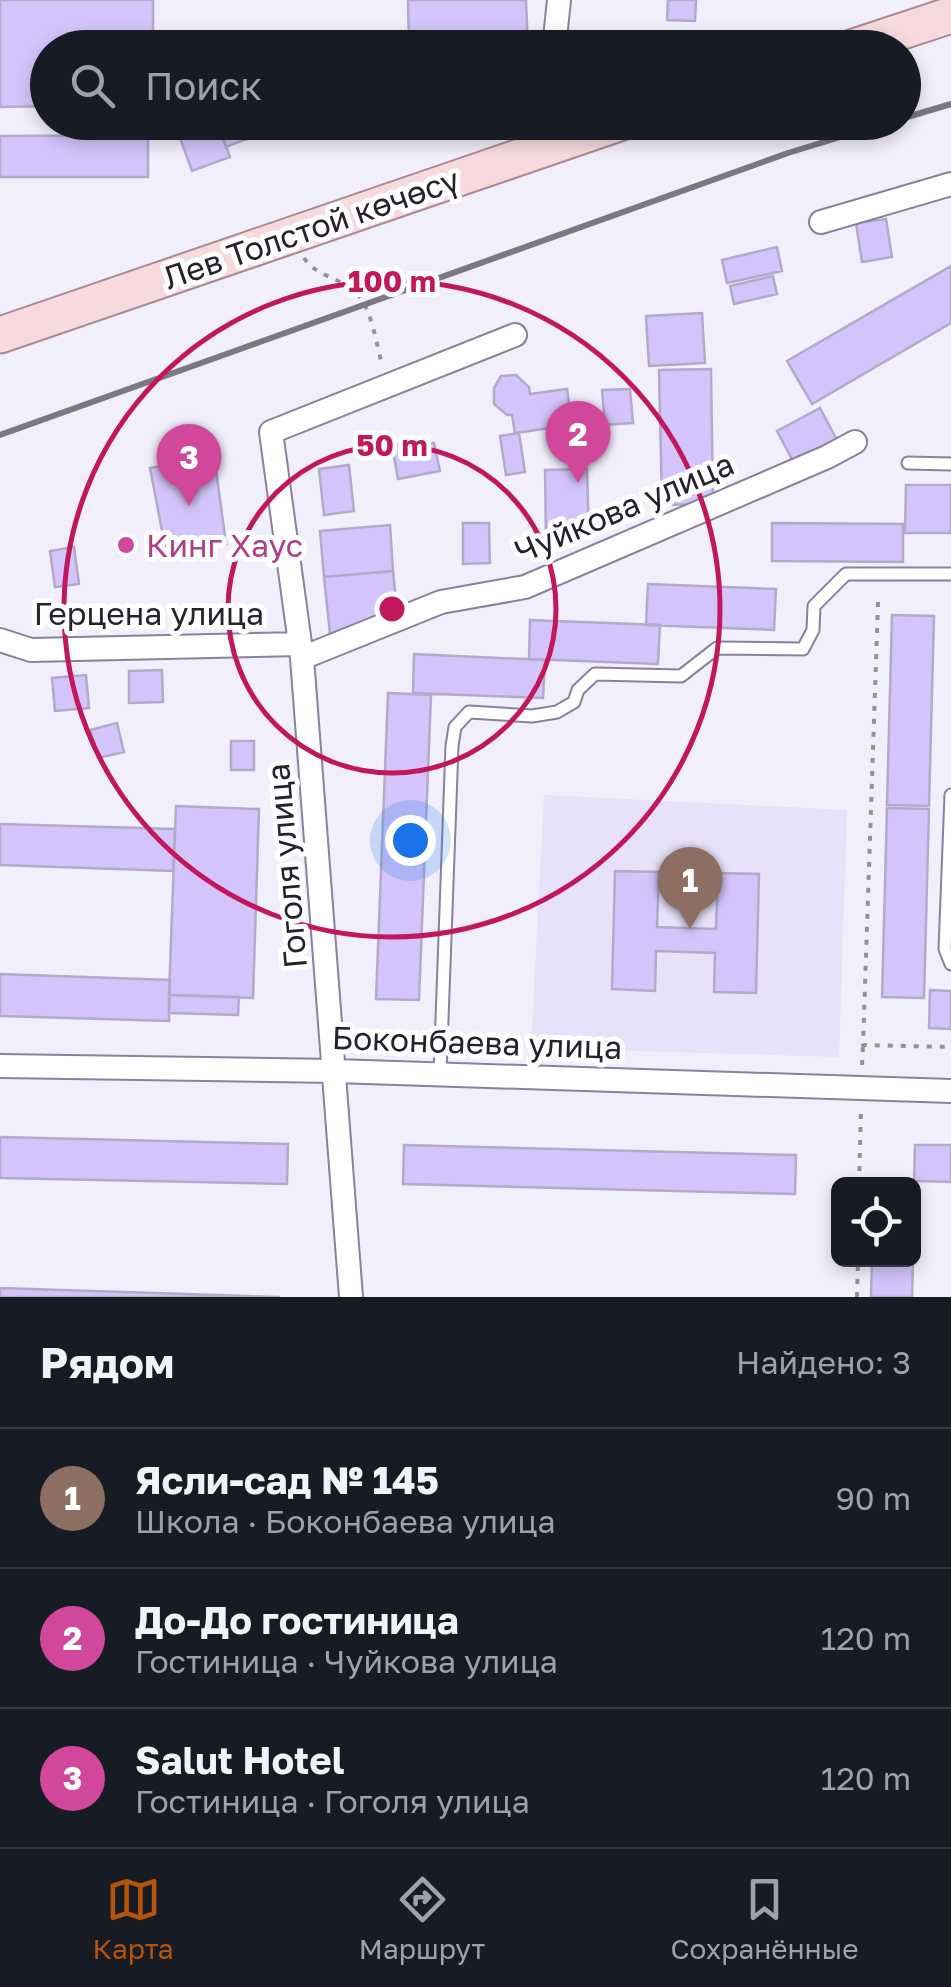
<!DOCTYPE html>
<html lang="ru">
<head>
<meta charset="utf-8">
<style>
	:root { --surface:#171b24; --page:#242831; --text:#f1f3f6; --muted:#9ea1a6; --line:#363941; --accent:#b45309 }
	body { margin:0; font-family:"Golos Text",sans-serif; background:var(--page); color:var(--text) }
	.controls { position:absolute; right:30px; bottom:30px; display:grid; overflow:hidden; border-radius:15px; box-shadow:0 5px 15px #0003 }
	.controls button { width:90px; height:90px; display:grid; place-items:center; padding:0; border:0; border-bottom:2px solid var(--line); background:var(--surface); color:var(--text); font:50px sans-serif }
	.you { position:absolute; left:410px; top:840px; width:35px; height:35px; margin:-25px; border:8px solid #fff; border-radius:50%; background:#1a73e8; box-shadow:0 0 0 15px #1a73e833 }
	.badge { display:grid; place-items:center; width:65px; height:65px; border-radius:50%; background:var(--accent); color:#fff; font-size:32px; font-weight:700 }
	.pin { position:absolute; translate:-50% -82px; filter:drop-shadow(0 2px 5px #0008) }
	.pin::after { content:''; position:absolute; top:52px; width:35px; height:30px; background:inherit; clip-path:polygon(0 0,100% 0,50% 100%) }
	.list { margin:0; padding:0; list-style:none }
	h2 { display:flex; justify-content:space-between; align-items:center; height:130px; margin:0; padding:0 40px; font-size:42px }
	h2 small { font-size:32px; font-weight:400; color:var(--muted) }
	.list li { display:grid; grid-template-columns:65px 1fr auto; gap:30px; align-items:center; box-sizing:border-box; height:140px; padding:0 40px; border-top:2px solid var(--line) }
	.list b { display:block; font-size:38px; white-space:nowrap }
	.list p { margin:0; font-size:32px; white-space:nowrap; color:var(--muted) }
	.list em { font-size:32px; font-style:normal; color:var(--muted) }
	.icon { flex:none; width:55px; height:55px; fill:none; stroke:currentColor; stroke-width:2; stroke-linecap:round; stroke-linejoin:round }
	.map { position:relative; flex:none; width:951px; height:1297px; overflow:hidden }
	.search { position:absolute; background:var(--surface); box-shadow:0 5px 15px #0003; left:30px; right:30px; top:30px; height:110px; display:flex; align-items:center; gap:25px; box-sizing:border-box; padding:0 35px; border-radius:55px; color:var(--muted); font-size:38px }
	.sheet { height:550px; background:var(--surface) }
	nav { display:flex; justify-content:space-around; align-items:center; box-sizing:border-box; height:140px; border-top:2px solid var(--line); background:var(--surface); font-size:28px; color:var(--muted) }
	nav a { display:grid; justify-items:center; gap:5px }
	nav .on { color:var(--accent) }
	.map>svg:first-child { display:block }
	.built { fill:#e7e1fa }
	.building { fill:#d3c5fb; stroke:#b2aac9; stroke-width:2.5 }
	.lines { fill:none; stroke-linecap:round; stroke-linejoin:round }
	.lane-casing { stroke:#89819f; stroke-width:15 }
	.street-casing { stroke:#89819f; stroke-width:26 }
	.primary-casing { stroke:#aa8a92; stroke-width:39 }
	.path { stroke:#94919e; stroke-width:4; stroke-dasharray:5 8; stroke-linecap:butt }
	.lane { stroke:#fff; stroke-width:11 }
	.street { stroke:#fff; stroke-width:22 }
	.primary { stroke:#f7dade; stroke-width:35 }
	.rail { stroke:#7b7885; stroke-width:6 }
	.ring { fill:none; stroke:#c2185b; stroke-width:5 }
	.hotel-dot { fill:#d1479c; stroke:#fff; stroke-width:4 }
	.labels { text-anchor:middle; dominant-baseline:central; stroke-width:10; stroke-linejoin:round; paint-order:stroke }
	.street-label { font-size:32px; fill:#25222e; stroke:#fff }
	.hotel-label { font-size:32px; fill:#b23c85; stroke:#fff; text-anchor:start }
	.centre { fill:#c2185b; stroke:#fff; stroke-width:5 }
	.ring-label { font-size:30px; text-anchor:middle; font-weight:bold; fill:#c2185b; stroke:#fff; stroke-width:10; stroke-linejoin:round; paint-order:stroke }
</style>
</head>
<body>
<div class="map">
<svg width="951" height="1297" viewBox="0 0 951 1297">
	<rect width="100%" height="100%" fill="#f2effc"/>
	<path class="built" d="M544,795L847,810L839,1057L531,1048Z
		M419,1031L418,1056L384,1057L381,1032Z"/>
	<path class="building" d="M0,0H153V48H48V106L0,107Z
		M408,0H526L528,48H409Z
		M668,0H696L695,21L667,20Z
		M217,122H292L226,147Z
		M218,124L230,157L192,171L180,138Z
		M148,135V177H0V136Z
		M886,219L892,257L862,262L856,223Z
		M777,247L782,271L727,283L722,260Z
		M951,266V323L812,404L787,361Z
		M773,276L777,294L734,304L730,286Z
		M702,313L705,363L649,366L646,316Z
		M711,369L713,504L662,505L659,370Z
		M516,375L529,387L530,394L567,389L572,425L515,433L512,415H507L494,404V388L501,376Z
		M630,389L633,423L605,425L602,390Z
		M820,408L837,440L794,463L777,431Z
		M519,433L525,472L506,475L500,436Z
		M434,443L440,471L398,479L393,451Z
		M214,455L226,544L167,557L150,468Z
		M349,465L354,511L324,515L319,469Z
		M587,469L589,538L546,539L545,470Z
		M906,485H951V533H905Z
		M463,523H489L490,563L463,564Z
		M772,523L903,524V562L772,561Z
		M390,525L393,571L324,577L320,531Z
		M74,547L79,584L55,587L50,551Z
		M393,571L397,610L330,634L324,577Z
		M648,584L776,589L774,630L646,625Z
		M892,615L934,616L929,806L887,805Z
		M530,620L660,625L658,664L529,659Z
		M414,654L545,660L543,698L413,693Z
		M162,670L163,702L129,703V671Z
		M86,675L89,708L55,711L52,678Z
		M388,693L431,695L419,1000L376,999Z
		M117,723L124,752L98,758L90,730Z
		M231,741H254V770H231Z
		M176,806L259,809L253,998L169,995Z
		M887,808L929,809L924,998L882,997Z
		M0,824L175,829L173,871L0,865Z
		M615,871L659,872L657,927L716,929L718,873L759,874L756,993L714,992L715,953L656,951L655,991L612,989Z
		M0,974L170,980L169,1021L0,1016Z
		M930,990L951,991V1029L929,1028Z
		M169,995L239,997L238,1015L169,1013Z
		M0,1137L288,1144L287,1184L0,1178Z
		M404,1145L796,1155L795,1194L403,1184Z
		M915,1145H951V1182L914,1181Z
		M872,1260H913L912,1297H871Z
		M0,1288L280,1297H0Z"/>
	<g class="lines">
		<g class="lane-casing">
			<path id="lane" d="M908,463L951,464
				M951,795L945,949L951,964
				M440,1074L452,746L455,727L469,712L532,716L557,712L574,702L578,690L595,674L681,676L717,648L803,649L813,630L814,606L846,574H951"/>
		</g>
		<g class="street-casing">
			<path id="street" d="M554,48L559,0
				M821,222L951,184
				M0,640L31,650L300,644
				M302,658L441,602L525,587L827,457L855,442
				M0,1066L335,1071L951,1091
				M351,1297L302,658L271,432L515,335"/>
		</g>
		<g class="primary-casing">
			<path id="primary" d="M851,48L951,15
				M0,335L622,122"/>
		</g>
		<path class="path" d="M304,258C315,275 336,277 352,289C372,305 375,340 382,364
			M878,602L863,1045L951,1047
			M862,1065L863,1045
			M859,1184L861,1109
			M857,1297L858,1260"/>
		<use href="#lane" class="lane"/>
		<use href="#street" class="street"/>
		<use href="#primary" class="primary"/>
		<path class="rail" d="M904,118L951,104
			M0,435L788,153L889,122"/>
	</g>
	<g class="ring">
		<circle cx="392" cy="609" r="164"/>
		<circle cx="392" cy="609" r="328"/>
	</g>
	<circle class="hotel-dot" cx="126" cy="545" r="10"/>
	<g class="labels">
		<g class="street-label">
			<text transform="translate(311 228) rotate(-19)">Лев Толстой көчөсү</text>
			<text transform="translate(624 507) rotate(-23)">Чуйкова улица</text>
			<text x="149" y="613">Герцена улица</text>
			<text transform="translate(286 866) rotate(-95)">Гоголя улица</text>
			<text transform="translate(477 1042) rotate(2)">Боконбаева улица</text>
		</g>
		<g class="hotel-label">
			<text x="146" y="545">Кинг Хаус</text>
		</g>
	</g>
	<circle cx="392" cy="609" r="15" class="centre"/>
	<g class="ring-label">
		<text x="392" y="292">100 m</text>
		<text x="392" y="456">50 m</text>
	</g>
</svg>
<div class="controls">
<button><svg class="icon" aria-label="locate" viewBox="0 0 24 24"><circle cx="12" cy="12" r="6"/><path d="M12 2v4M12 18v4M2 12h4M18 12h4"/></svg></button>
</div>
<div class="you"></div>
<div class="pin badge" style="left:690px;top:929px;background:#8d6e63">1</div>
<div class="pin badge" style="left:578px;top:483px;background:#d1479c">2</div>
<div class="pin badge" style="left:189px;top:506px;background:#d1479c">3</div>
<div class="search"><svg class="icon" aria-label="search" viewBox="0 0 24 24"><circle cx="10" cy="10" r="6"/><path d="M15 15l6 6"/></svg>Поиск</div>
</div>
<section class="sheet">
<h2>Рядом<small>Найдено: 3</small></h2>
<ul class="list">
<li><span class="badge" style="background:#8d6e63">1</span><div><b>Ясли-сад № 145</b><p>Школа · Боконбаева улица</p></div><em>90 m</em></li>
<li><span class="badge" style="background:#d1479c">2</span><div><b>До-До гостиница</b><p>Гостиница · Чуйкова улица</p></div><em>120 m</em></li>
<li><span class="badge" style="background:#d1479c">3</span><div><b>Salut Hotel</b><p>Гостиница · Гоголя улица</p></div><em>120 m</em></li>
</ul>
</section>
<nav>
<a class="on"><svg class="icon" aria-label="map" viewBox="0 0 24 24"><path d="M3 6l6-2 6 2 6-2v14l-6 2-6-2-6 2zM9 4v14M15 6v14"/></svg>Карта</a>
<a><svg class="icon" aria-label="directions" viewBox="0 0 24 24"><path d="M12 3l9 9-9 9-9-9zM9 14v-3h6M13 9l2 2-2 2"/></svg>Маршрут</a>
<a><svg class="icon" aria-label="saved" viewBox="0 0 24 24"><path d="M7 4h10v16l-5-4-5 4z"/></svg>Сохранённые</a>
</nav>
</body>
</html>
